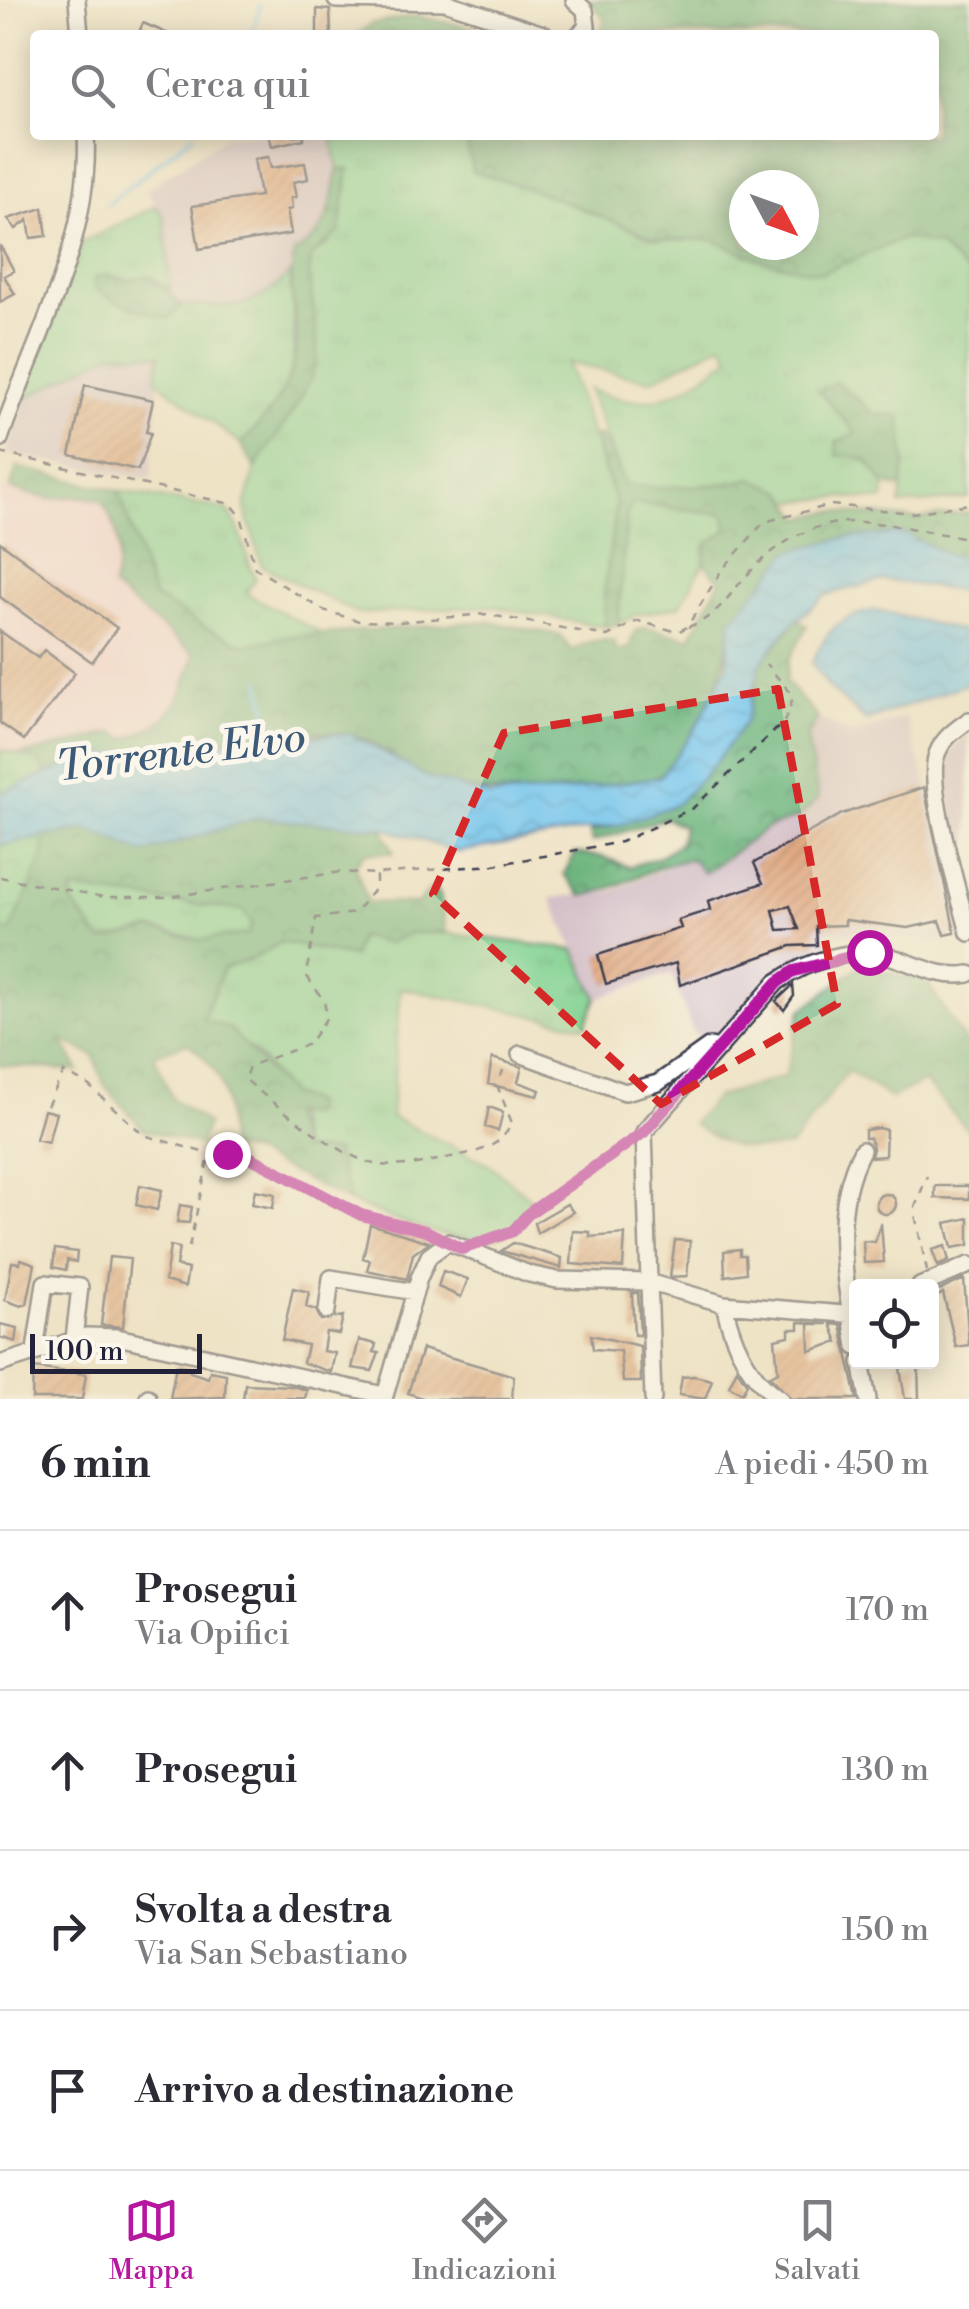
<!DOCTYPE html>
<html lang="it">
<head>
<meta charset="utf-8">
<style>
	:root { --surface:#fff; --page:#f2f2f3; --text:#2b2b33; --muted:#7c7c81; --line:#e1e1e2; --accent:#b5179e }
	body { margin:0; font-family:"Libre Bodoni",serif; background:var(--page); color:var(--text) }
	.controls { position:absolute; right:30px; bottom:30px; display:grid; overflow:hidden; border-radius:10px; box-shadow:0 5px 25px #0003 }
	.controls button { width:90px; height:90px; display:grid; place-items:center; padding:0; border:0; border-bottom:2px solid var(--line); background:var(--surface); color:var(--text); font:50px sans-serif }
	.compass { position:absolute; left:729px; top:170px; width:90px; height:90px; border-radius:50%; background:var(--surface); box-shadow:0 5px 25px #0003; rotate:131deg }
	.scale { position:absolute; left:30px; bottom:25px; width:172px; box-sizing:border-box; padding-left:10px; border:5px solid #22223b; border-top:0; font-size:28px; line-height:35px; white-space:nowrap; color:#22223b; -webkit-text-stroke:8px #fbf7ec; paint-order:stroke }
	.stop { position:absolute; width:30px; height:30px; margin:-22px; border:8px solid #b5179e; border-radius:50%; background:#fff }
	.stop.end { background:#b5179e; border-color:#fff; box-shadow:0 2px 10px #0008 }
	.list { margin:0; padding:0; list-style:none }
	h2 { display:flex; justify-content:space-between; align-items:center; height:130px; margin:0; padding:0 40px; font-size:42px }
	h2 small { font-size:32px; font-weight:400; color:var(--muted) }
	.list li { display:grid; grid-template-columns:65px 1fr auto; gap:30px; align-items:center; box-sizing:border-box; height:160px; padding:0 40px; border-top:2px solid var(--line) }
	.list b { display:block; font-size:38px; white-space:nowrap }
	.list p { margin:0; font-size:32px; white-space:nowrap; color:var(--muted) }
	.list em { font-size:32px; font-style:normal; color:var(--muted) }
	.icon { flex:none; width:55px; height:55px; fill:none; stroke:currentColor; stroke-width:2; stroke-linecap:round; stroke-linejoin:round }
	.map { position:relative; flex:none; width:969px; height:1399px; overflow:hidden }
	.search { position:absolute; background:var(--surface); box-shadow:0 5px 25px #0003; left:30px; right:30px; top:30px; height:110px; display:flex; align-items:center; gap:25px; box-sizing:border-box; padding:0 35px; border-radius:10px; color:var(--muted); font-size:38px }
	.sheet { height:770px; background:var(--surface) }
	nav { display:flex; justify-content:space-around; align-items:center; box-sizing:border-box; height:140px; border-top:2px solid var(--line); background:var(--surface); font-size:28px; color:var(--muted) }
	nav a { display:grid; justify-items:center; gap:5px }
	nav .on { color:var(--accent) }
	.map>svg:first-child { display:block }
	.built { fill:#f7cfd1 }
	.industrial { fill:#d2bdc6 }
	.grass { fill:url(#grass-tufts); stroke:#527a66; stroke-width:2.5 }
	.forest { fill:url(#forest-crowns); stroke:#466b5c; stroke-width:2.5; fill-rule:evenodd }
	.park { fill:url(#park-crowns); stroke:#527a66; stroke-width:2.5 }
	.water { fill:url(#water-waves); stroke:#497294; stroke-width:2.5 }
	.lines { fill:none; stroke-linecap:round; stroke-linejoin:round }
	.stream { stroke:#70c3ec; stroke-width:4 }
	.building { fill:url(#building-hatch); fill-rule:evenodd }
	.minor-casing { stroke:#413f50; stroke-width:20 }
	.path { stroke:#413f50; stroke-width:2.5; stroke-dasharray:8 8; stroke-linecap:butt }
	.minor { stroke:#fff; stroke-width:15 }
	.route { stroke:#b5179e; stroke-width:12 }
	.marked { fill:none; stroke:#d62828; stroke-width:8; stroke-dasharray:20 12; stroke-linejoin:round }
	.labels { text-anchor:middle; dominant-baseline:central; stroke-width:10; stroke-linejoin:round; paint-order:stroke }
	.water-label { font-size:42px; font-style:italic; fill:#3d5a79; stroke:#fbf7ec }
</style>
</head>
<body>
<div class="map">
<svg width="969" height="1399" viewBox="0 0 969 1399">
	<defs>
		<pattern id="grass-tufts" width="24" height="20" patternUnits="userSpaceOnUse" patternTransform="scale(2.5)"><rect width="24" height="20" fill="#83d292"/><path d="M3 7l-1-3M5 7V3M7 7l1-3M15 17l-1-3M17 17v-4M19 17l1-3" fill="none" stroke="#71b47f"/></pattern>
		<pattern id="forest-crowns" width="20" height="18" patternUnits="userSpaceOnUse" patternTransform="scale(2.5)"><rect width="20" height="18" fill="#6ab47c"/><path d="M2 6a3 3 0 1 1 6 0M12 15a3 3 0 1 1 6 0" fill="none" stroke="#579267"/></pattern>
		<pattern id="park-crowns" width="20" height="18" patternUnits="userSpaceOnUse" patternTransform="scale(2.5)"><rect width="20" height="18" fill="#83d292"/><path d="M2 6a3 3 0 1 1 6 0M12 15a3 3 0 1 1 6 0" fill="none" stroke="#71b47f"/></pattern>
		<pattern id="water-waves" width="16" height="10" patternUnits="userSpaceOnUse" patternTransform="scale(2.5)"><rect width="16" height="10" fill="#70c3ec"/><path d="M0 5q4-4 8 0t8 0" fill="none" stroke="#61a7cb"/></pattern>
		<pattern id="building-hatch" width="6" height="6" patternUnits="userSpaceOnUse" patternTransform="scale(2.5)"><rect width="6" height="6" fill="#dd9d71"/><path d="M-1 1l2-2M0 6l6-6M5 7l2-2" fill="none" stroke="#b3805e"/></pattern>
	</defs>
	<rect width="100%" height="100%" fill="#fbf7ec"/>
	<filter id="ink" filterUnits="userSpaceOnUse"><feTurbulence type="fractalNoise" baseFrequency=".01" numOctaves="2"/><feDisplacementMap in="SourceGraphic" scale="20" xChannelSelector="R" yChannelSelector="G"/><feConvolveMatrix kernelMatrix="1 2 1 2 8 2 1 2 1" color-interpolation-filters="sRGB"/></filter>
	<filter id="wash" filterUnits="userSpaceOnUse"><feTurbulence type="fractalNoise" baseFrequency=".0048" numOctaves="4" result="noise"/><feDisplacementMap in="SourceGraphic" scale="40" xChannelSelector="R" yChannelSelector="G"/><feGaussianBlur stdDeviation="2.25" result="paint"/><feColorMatrix in="noise" values="0 0 0 0 0 0 0 0 0 0 0 0 0 0 0 0 0 1.4 0 .05"/><feComposite in="paint" operator="in"/></filter>
	<g filter="url(#wash)">
		<rect width="100%" height="100%" fill="#efe3c6"/>
		<path class="built" d="M0,488L49,499L77,496L101,500L115,522L120,564L112,587L194,653L186,684L160,727L124,739L114,732L36,752L0,756Z"/>
		<path class="industrial" d="M228,135H332L338,169L328,221L309,245L295,253L290,273L274,292L245,306L182,305L171,291L164,217L146,190Z
			M112,353L161,355L151,479L6,454L24,399Z
			M905,717L937,814L963,934L942,941L825,931L832,952L801,957L772,978L721,1035H694L671,973L597,998L551,898L613,891L683,860L692,859L704,872L767,828L801,816L819,799L807,737L818,718L852,735Z
			M969,730V845L959,848L944,775L951,752Z"/>
		<path class="grass" d="M332,135H460L467,144L472,171L538,191L656,239L713,240L765,261L821,273L904,238L938,246L969,274V498L900,505L905,467L901,417L875,414L836,382L819,391L856,433L857,455L868,461L885,486L883,500L841,497L789,502L783,491L751,478C732,486 640,491 624,483L588,389C652,414 678,396 730,357L723,344L651,380L567,363L616,504L604,594L605,627L489,606L359,614L262,566L245,508L255,469L312,374L317,351L308,279L310,257L329,243L349,169H338Z
			M156,206L164,217L171,291L149,276L130,280L106,275L168,319L182,305C230,306 255,312 290,273C296,359 305,378 241,444L156,380L160,355L112,353L24,399L81,243Z
			M119,491L225,509C243,524 244,558 256,579L246,593L324,635L245,645L206,628L153,596Z
			M633,503L725,514L727,530L705,546L704,563L680,606L636,615L618,624L627,513Z
			M72,889L243,910L252,923L248,934L201,940L152,929L102,941L72,903Z
			M408,933H446L575,950L597,998L585,1026L401,988L391,1117L489,1164L532,1200C525,1209 518,1225 509,1232C479,1256 382,1216 350,1202L336,1152L302,1150L289,1094L256,1053L203,1019L223,969L258,956L281,942L353,957L359,936L387,944Z"/>
		<path class="forest" d="M589,0H969V274L938,246L904,238L821,273L765,261L713,240L656,239L538,191L472,171L467,144L460,135H934V35H599L605,20ZM744,185H804V245H744Z
			M415,16L509,35H357L371,24Z
			M338,169H349L340,231L310,257C307,290 318,320 317,352C315,390 274,436 255,469L241,444C274,410 302,375 296,325C293,300 289,278 294,253C329,234 332,204 338,169Z
			M106,275L130,280L149,276L182,305L168,319L115,301L95,288L94,278Z
			M837,382L875,414L901,416L905,467L902,488L885,486C872,464 864,454 837,456L836,442L856,433L819,391Z
			M594,436H602L624,483C640,491 732,486 751,478L783,491L801,518L832,511L917,519L969,512V559L948,555L904,533L731,621C725,688 700,724 660,777C581,786 504,809 427,777C402,766 373,737 346,734C253,723 95,772 0,793V756L36,752L115,732L125,739C173,722 181,703 194,654L112,587C123,555 120,529 101,500L77,496L49,499L10,489L17,467L119,491L153,596L206,628L245,645L285,637L485,621L560,635L572,651C587,641 598,638 615,641L616,651L629,648L635,631L646,627L690,638L720,581L704,563L705,546L727,530L725,514L632,503L627,513L618,624L605,627L604,594L616,504Z
			M798,619L807,626L789,660L786,682L818,718L807,738L819,798L801,816L767,828L704,873L692,859C653,864 621,889 582,896L564,874L575,853L604,857L629,867L657,858L680,843L683,826L666,818L592,842L590,832L623,824L746,721L760,664Z
			M257,818L382,828L394,853H365L355,866L368,902L417,904L433,886L440,895L446,933H408L387,944L359,936L353,957L281,942L258,956L223,969L203,1019L229,1028L289,1094L313,1103L312,1114H290L302,1150L336,1152L350,1202L250,1152L229,1148C225,1099 230,1074 187,1043L154,1055L172,1098L207,1124L200,1145L144,1130L104,1085L94,1056L61,1040L79,1071L0,1065V845L87,829L143,853ZM72,890L242,910L252,923L248,934L201,940L152,929L102,941L72,903Z
			M859,966L926,980L969,1048V1131L924,1082L891,1098L848,1071L791,1146C749,1153 726,1149 692,1123L716,1097L785,1076L801,1011Z"/>
		<path class="park" d="M0,749L37,760L53,781L41,861L10,932L0,927Z"/>
		<path class="water" d="M904,533L948,555L969,559V596L960,591L884,580L826,595L786,630L760,664L746,721L715,763L677,804L623,824L458,852L382,828L257,818L143,853L87,829L0,845V793L90,756L253,738L350,734L427,777L490,796L560,792L660,777L696,728L727,666L731,621L790,551L848,537Z
			M877,610L962,631L969,656V683L866,721L830,689L812,663C826,630 841,615 877,610Z"/>
		<g class="lines">
			<path class="stream" d="M252,35L260,6
				M107,205L193,135
				M260,680L274,739"/>
		</g>
		<g id="blocks">
			<path class="building" d="M317,9L330,10L331,35H317Z
				M143,23L171,35H138Z
				M269,135H304V139L272,146Z
				M268,157L271,168L305,163L308,179L293,182L296,197L291,198L292,209L287,210L291,234L199,249L192,206L260,196L254,159Z
				M43,208L47,236L31,238L28,220L16,229L8,219Z
				M0,245L14,271L4,276L15,294L0,302Z
				M85,385L153,400L146,432L151,433L138,470L70,455Z
				M0,542L117,628L92,662L0,597Z
				M0,631L38,658L44,650L75,673L24,740L0,723Z
				M924,787L955,933L945,935L940,921L908,928L845,920V925L816,926L817,945L791,946L680,985L676,963L606,984L598,955L681,928L678,920L710,910L708,901L763,883L754,863L842,814ZM790,906L799,929L778,930L773,910Z
				M793,985L794,996L784,1010L776,1001Z
				M492,1058L522,1067L518,1082L540,1090L538,1096L488,1084Z
				M489,1107L503,1112L498,1131L485,1127Z
				M44,1110L56,1113L48,1142L36,1139Z
				M878,1128L886,1130L885,1156L871,1157L873,1148L870,1138H865V1130Z
				M140,1185L162,1190L157,1210L136,1205Z
				M935,1186H969V1199L935,1198Z
				M255,1190L275,1194L273,1208L252,1204Z
				M876 1204a10 10 0 1 1 20 0a10 10 0 1 1-20 0Z
				M567,1204L573,1212L537,1233L534,1223Z
				M180,1205L192,1207L189,1223L177,1222Z
				M969,1218V1245L952,1248L946,1223Z
				M881,1223L884,1262L864,1263L863,1241L875,1242Z
				M370,1224L429,1242L413,1254L407,1279L367,1270L370,1260L363,1258Z
				M573,1231L590,1232V1237L625,1234L623,1268L571,1264Z
				M675,1240L690,1241L687,1276L670,1277Z
				M513,1243L562,1258L561,1268L501,1251Z
				M170,1246L179,1248L176,1266L188,1269L185,1287L165,1281Z
				M945,1246L949,1261L938,1266L932,1250Z
				M55,1249L77,1252L76,1262L67,1260L66,1270L53,1267Z
				M740,1249V1255H745L746,1273L725,1276L724,1251Z
				M109,1257L130,1259L123,1327L101,1325Z
				M21,1259L35,1264L27,1304L21,1306L5,1300L12,1262L20,1263Z
				M443,1271L468,1279L461,1297L438,1287Z
				M964,1279L969,1345L956,1347L943,1293L938,1296L936,1292Z
				M293,1288L309,1292L306,1307L316,1310L321,1320L343,1316L339,1334L326,1332L323,1351L335,1353L331,1372L303,1363L307,1345L282,1340Z
				M632,1293H638L640,1335H634Z
				M799,1322L828,1324H809L810,1351L838,1342L831,1324L841,1325L857,1399H791L770,1376L778,1372L775,1339L789,1336V1329H799Z
				M0,1324L18,1328L16,1342L0,1337Z
				M591,1335L640,1346L641,1382H623L620,1351L593,1349Z
				M359,1340L376,1344L374,1352L379,1353L372,1371L352,1368Z
				M422,1349L514,1376L512,1399H425L408,1393Z
				M899,1362H918L919,1399H905Z
				M176,1365L191,1367L190,1372L208,1378L210,1371L226,1374L225,1397L170,1399Z
				M33,1368L86,1374L82,1399H32Z
				M737,1369L747,1384L742,1393L729,1386Z
				M694,1376L712,1380L705,1399L679,1395L682,1377Z
				M245,1384L292,1386L307,1390L305,1398L243,1399Z"/>
		</g>
	</g>
	<g filter="url(#ink)">
		<use href="#blocks" fill-opacity="0" stroke="#413f50" stroke-width="2.5"/>
		<g class="lines">
			<g class="minor-casing">
				<path id="minor" d="M77,0L80,35
					M336,0L445,2L546,35
					M574,0L585,10L587,27L578,35
					M0,439C33,342 92,239 86,135
					M969,720C955,730 943,738 937,754C925,783 960,898 969,933
					M520,1054L625,1092L658,1083L710,1046L720,1048
					M920,1286L969,1265
					M724,1304C732,1340 748,1378 780,1399
					M327,1311L331,1278L415,1292
					M856,1347C846,1280 829,1213 862,1150
					M35,1350L45,1283L80,1287L74,1339
					M861,1362L868,1399
					M0,1364L87,1336L117,1337L384,1395
					M148,1399V1397
					M384,1399L419,1278L429,1256L448,1242L529,1274L557,1280L648,1282L724,1304L856,1315
					M653,1399L644,1132L777,982C808,960 855,946 892,957C918,965 941,979 969,974"/>
			</g>
			<path class="path" d="M0,453L231,504L241,516L255,568L323,610L359,621L400,622L484,614L607,636L638,621L678,632L687,627L721,571L764,522L831,505L912,513L969,504
				M688,627C720,616 728,594 751,571C825,496 878,526 969,538
				M376,875V887L355,913L316,918L306,975L324,1001L327,1017L309,1044L249,1066L245,1079C274,1104 342,1160 380,1165C405,1168 432,1161 456,1156C482,1151 500,1147 512,1123L497,1085L507,1061
				M0,877L104,897H168L341,872L375,874L494,865L621,842L693,808L784,722L792,701L790,692L766,664
				M47,1106L64,1072L87,1084L144,1135L209,1154L246,1155L361,1215L434,1235
				M481,1240L513,1231L528,1213L631,1141
				M189,1247L209,1156
				M927,1271L914,1210L927,1176"/>
			<use href="#minor" class="minor"/>
		</g>
	</g>
	<g class="lines" filter="url(#ink)">
		<path class="route" d="M227,1154L246,1155L361,1215L426,1231L462,1249L513,1231L528,1214L644,1132L778,982L794,971L869,952"/>
	</g>
	<path d="M0 0H969V1399H0ZM778,689L837,1004L661,1104L433,894L504,733Z" fill="#efe3c6" fill-opacity=".55" fill-rule="evenodd"/>
	<path class="marked" d="M778,689L837,1004L661,1104L433,894L504,733Z"/>
	<g class="labels">
		<g class="water-label">
			<text transform="translate(181 753) rotate(-7)">Torrente Elvo</text>
		</g>
	</g>
</svg>
<div class="controls">
<button><svg class="icon" aria-label="locate" viewBox="0 0 24 24"><circle cx="12" cy="12" r="6"/><path d="M12 2v4M12 18v4M2 12h4M18 12h4"/></svg></button>
</div>
<svg class="compass" viewBox="-18 -18 36 36"><path d="M0-13l5 13h-10z" fill="#e53935"/><path d="M0 13l5-13h-10z" fill="#7c7c81"/></svg>
<div class="scale">100 m</div>
<div class="stop" style="left:869px;top:952px"></div>
<div class="stop end" style="left:227px;top:1154px"></div>
<div class="search"><svg class="icon" aria-label="search" viewBox="0 0 24 24"><circle cx="10" cy="10" r="6"/><path d="M15 15l6 6"/></svg>Cerca qui</div>
</div>
<section class="sheet">
<h2>6 min<small>A piedi · 450 m</small></h2>
<ul class="list">
<li><svg class="icon" aria-label="ahead" viewBox="0 0 24 24"><path d="M12 20V5M6 11l6-6 6 6"/></svg><div><b>Prosegui</b><p>Via Opifici</p></div><em>170 m</em></li>
<li><svg class="icon" aria-label="ahead" viewBox="0 0 24 24"><path d="M12 20V5M6 11l6-6 6 6"/></svg><div><b>Prosegui</b></div><em>130 m</em></li>
<li><svg class="icon" aria-label="right" viewBox="0 0 24 24"><path d="M7 20v-9h11M14 6l5 5-5 5"/></svg><div><b>Svolta a destra</b><p>Via San Sebastiano</p></div><em>150 m</em></li>
<li><svg class="icon" aria-label="arrive" viewBox="0 0 24 24"><path d="M6 21V4h12l-3 4 3 4H6"/></svg><div><b>Arrivo a destinazione</b></div></li>
</ul>
</section>
<nav>
<a class="on"><svg class="icon" aria-label="map" viewBox="0 0 24 24"><path d="M3 6l6-2 6 2 6-2v14l-6 2-6-2-6 2zM9 4v14M15 6v14"/></svg>Mappa</a>
<a><svg class="icon" aria-label="directions" viewBox="0 0 24 24"><path d="M12 3l9 9-9 9-9-9zM9 14v-3h6M13 9l2 2-2 2"/></svg>Indicazioni</a>
<a><svg class="icon" aria-label="saved" viewBox="0 0 24 24"><path d="M7 4h10v16l-5-4-5 4z"/></svg>Salvati</a>
</nav>
</body>
</html>
